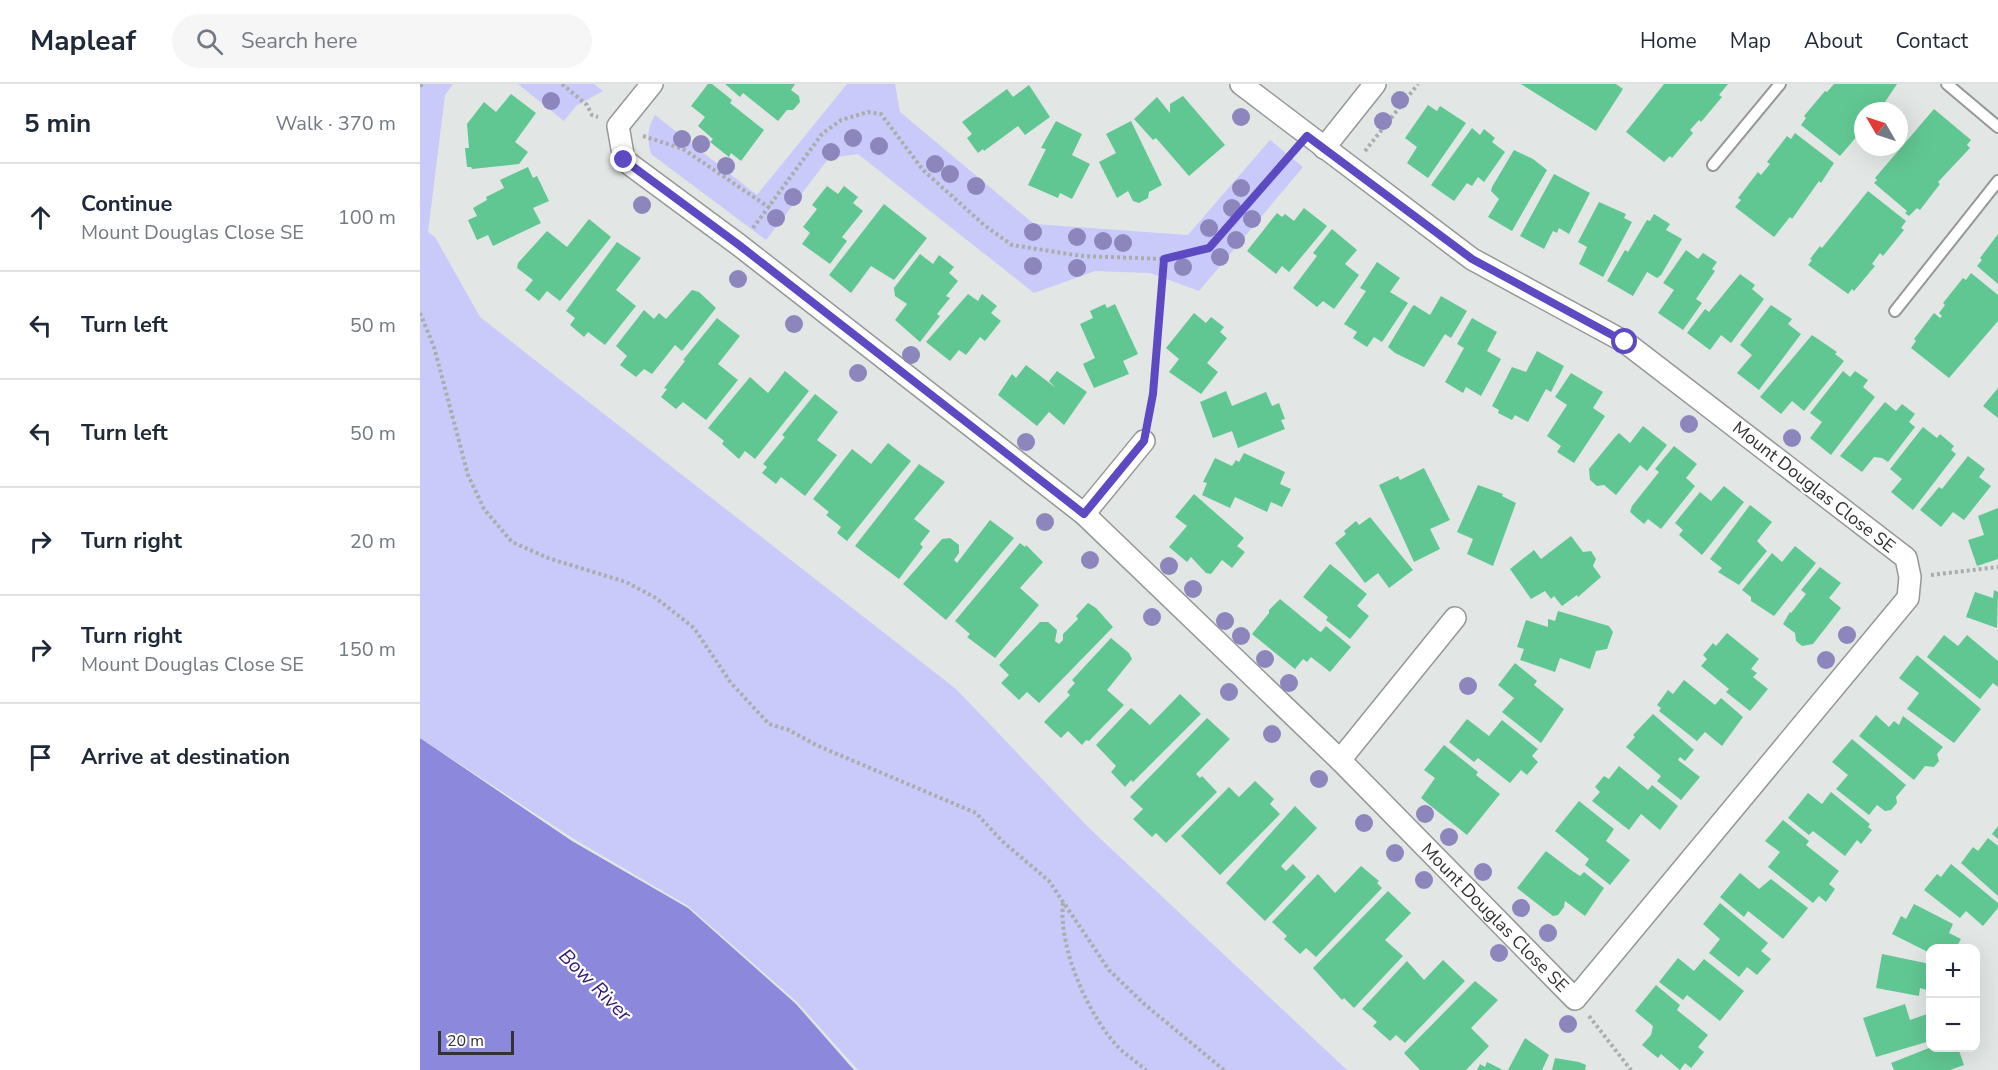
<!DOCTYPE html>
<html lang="en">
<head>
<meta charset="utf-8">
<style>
	:root { --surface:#fff; --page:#f6f6f7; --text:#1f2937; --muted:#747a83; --line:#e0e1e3 }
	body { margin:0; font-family:"Nunito Sans",sans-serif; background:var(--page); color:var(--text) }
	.controls { position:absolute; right:18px; bottom:18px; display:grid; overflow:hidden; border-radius:12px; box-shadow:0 6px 24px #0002 }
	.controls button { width:54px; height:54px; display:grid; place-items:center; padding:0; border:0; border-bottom:2px solid var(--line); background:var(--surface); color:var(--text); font:30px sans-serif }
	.compass { position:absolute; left:1434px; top:18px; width:54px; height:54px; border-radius:50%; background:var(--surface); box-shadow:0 6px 24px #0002; rotate:309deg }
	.scale { position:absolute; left:18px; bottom:15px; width:76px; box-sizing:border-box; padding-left:6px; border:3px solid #313231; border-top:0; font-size:16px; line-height:21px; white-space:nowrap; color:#313231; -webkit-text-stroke:4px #fff; paint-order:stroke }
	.stop { position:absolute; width:18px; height:18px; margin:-14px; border:4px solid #5d4ac2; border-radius:50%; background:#fff }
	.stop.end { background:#5d4ac2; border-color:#fff; box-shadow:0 2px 6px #0008 }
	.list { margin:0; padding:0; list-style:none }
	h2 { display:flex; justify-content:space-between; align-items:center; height:78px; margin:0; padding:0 24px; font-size:26px }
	h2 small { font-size:20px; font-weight:400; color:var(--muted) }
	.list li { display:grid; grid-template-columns:39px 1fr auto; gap:18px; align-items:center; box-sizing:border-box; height:108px; padding:0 24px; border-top:2px solid var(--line) }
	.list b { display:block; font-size:22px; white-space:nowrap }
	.list p { margin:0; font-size:20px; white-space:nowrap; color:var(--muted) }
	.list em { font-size:20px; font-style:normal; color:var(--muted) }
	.icon { flex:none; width:33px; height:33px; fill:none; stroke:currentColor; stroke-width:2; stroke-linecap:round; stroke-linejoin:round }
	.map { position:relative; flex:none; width:1578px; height:986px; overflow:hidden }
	header { display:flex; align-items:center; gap:36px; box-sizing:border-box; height:84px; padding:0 30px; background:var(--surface); border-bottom:2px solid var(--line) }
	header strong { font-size:28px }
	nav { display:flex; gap:33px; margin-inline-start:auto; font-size:21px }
	.search { width:420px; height:54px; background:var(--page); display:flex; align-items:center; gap:15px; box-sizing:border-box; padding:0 21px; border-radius:33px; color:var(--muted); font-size:22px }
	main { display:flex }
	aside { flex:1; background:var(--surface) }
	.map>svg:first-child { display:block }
	.green { fill:#c9c9fa }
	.water { fill:#8c88dc }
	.building { fill:#61c792 }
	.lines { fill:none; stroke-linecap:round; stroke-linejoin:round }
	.service-casing { stroke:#959896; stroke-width:14 }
	.minor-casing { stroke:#959896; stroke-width:24 }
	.path { stroke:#aaadab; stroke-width:4; stroke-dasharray:3 3; stroke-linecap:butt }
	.service { stroke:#fff; stroke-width:10 }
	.minor { stroke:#fff; stroke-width:21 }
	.tree { fill:#8d86bc }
	.route { stroke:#5d4ac2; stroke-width:8 }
	.labels { text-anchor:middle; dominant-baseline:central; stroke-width:4.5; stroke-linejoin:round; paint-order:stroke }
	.street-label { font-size:18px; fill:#313231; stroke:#fff }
	.water-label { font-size:20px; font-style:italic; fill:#31197c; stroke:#fff }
</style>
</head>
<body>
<header>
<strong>Mapleaf</strong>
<div class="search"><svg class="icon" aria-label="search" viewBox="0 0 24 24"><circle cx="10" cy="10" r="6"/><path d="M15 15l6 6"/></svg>Search here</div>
<nav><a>Home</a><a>Map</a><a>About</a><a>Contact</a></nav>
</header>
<main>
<aside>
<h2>5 min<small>Walk · 370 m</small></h2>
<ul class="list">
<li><svg class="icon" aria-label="ahead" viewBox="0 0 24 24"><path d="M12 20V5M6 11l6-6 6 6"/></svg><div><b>Continue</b><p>Mount Douglas Close SE</p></div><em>100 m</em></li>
<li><svg class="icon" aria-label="left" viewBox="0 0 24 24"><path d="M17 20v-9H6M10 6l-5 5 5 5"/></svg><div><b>Turn left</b></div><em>50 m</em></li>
<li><svg class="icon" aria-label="left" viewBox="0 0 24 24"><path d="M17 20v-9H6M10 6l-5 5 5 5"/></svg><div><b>Turn left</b></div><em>50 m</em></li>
<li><svg class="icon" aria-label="right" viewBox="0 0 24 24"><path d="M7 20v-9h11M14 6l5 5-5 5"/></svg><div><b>Turn right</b></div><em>20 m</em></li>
<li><svg class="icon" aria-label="right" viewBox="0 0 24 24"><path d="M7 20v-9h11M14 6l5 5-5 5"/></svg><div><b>Turn right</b><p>Mount Douglas Close SE</p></div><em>150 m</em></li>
<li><svg class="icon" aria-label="arrive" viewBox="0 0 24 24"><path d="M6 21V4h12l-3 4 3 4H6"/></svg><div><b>Arrive at destination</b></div></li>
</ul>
</aside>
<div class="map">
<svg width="1578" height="986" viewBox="0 0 1578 986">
	<rect width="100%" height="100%" fill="#e2e6e4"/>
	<path class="green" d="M0,0H33L25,11L8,148L15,153L60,233L536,605L669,744L927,986H438L377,918L268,822L154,755L0,654Z
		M98,0H174L183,7L156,22L144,37Z
		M427,0H475L480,28L614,140L768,151L850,56L883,83L779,207L730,189L675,187L614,209L438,70L409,74L346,156L231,70C227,54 227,46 235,31L337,111Z"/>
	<path class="water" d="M0,654L152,757L268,824L376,920L434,986H0Z"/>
	<path class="building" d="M288,0H292L312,16L310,19L344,46L321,77L311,69L309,73L290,58L293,55L278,42L285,33L271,22Z
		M305,0H375L371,6L379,12L380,18L373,26H367L358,37L323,9L320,13Z
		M1101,0H1196L1203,5L1176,47Z
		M1244,0H1308L1299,11L1302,13L1281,38L1279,36L1270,46L1273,49L1252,74L1250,72L1244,78L1206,48Z
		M1414,0H1477L1459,27H1443V45L1420,72L1381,41L1386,34L1384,32L1405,7L1407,8Z
		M609,1L630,33L605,51L598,42L564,67L563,65L558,69L547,54L552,50L542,38L587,5L593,13Z
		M91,10L116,29L95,58L108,68L99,80L52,85L51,83H47L45,64H49L47,40L64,18L76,28Z
		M763,12L805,61L769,92L736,54L733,56L714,35L737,13L750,29V20Z
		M1008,21L1017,27L1020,22L1046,39L1008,94L987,79L997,63L985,54Z
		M1514,25L1551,56L1547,61L1550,64L1518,98L1520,100L1500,126L1497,124L1489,132L1485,129L1487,127L1454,99L1457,96L1455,94Z
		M636,37L662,50L652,71L670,80L652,115L640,109L638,114L608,101L626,65L621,64Z
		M711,37L742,101L729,108L728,114L719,119L713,117L708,107L697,114L679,78L696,69L686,50Z
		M1052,44L1060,51L1064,45L1075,54L1072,58L1085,68L1064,98L1058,93L1052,102L1047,99L1034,117L1011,101Z
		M1375,49L1414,79L1401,99L1399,97L1372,135L1370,133L1354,153L1315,123L1321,116L1318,114L1338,88L1341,91L1350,80L1347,78L1367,52L1371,55Z
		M1094,66L1113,75L1127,86L1092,147L1068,133L1079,115L1071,107L1072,103Z
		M108,83L113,94L117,92L129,117L113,124L121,139L73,162L68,151L57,156L48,136L57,132L53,124L67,116L66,113L84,104L80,96Z
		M1134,90L1170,109L1149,150L1139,144L1137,149L1133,147L1124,165L1100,152Z
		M407,102L418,110L424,102L438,113L433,119L443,127L422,153L427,157L410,180L382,160L390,149L383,143L397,125L392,121Z
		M1448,107L1486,137L1481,144L1484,146L1463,172L1460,169L1452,180L1455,182L1434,207L1432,205L1428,210L1388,181L1392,176L1390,175L1400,162L1402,164Z
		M1179,118L1206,130L1204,134L1212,138L1183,193L1159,180L1167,163L1158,158Z
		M464,120L507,154L474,196L451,182L431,209L409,191Z
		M884,124L907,142L869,188L862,182L856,190L827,167L857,129L862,133L865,130L874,137Z
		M1234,130L1250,140L1246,146L1262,155L1241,191L1237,194L1227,188L1213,212L1187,197L1205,166L1208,168L1227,136L1230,137Z
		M169,135L191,153L140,217L127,207L119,217L105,206L113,196L97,184L98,179L127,147L147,163Z
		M912,145L937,166L925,180L939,191L914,225L903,217L897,223L873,204L897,172L893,169Z
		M1578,150V200L1557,182L1562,176L1560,174Z
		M197,158L221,174L196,206L216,222L185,261L168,248L164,253L150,241L155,234L146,227Z
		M1266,166L1278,175L1283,169L1297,178L1292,185L1295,187L1276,215L1282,219L1263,246L1238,229L1254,206L1243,199Z
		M500,170L513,180L519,171L534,183L529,189L538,197L526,212L530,214L517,230L520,232L500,258L475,236L487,220L475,212L474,204Z
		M957,178L980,194L970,208L988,219L962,258L954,253L947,263L933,254L937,248L924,240L946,207L940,204Z
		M1551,189L1578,211V237L1529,294L1491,264L1496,257L1494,255L1514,229L1520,234L1522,232L1519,229L1525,221L1523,219L1543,194L1546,196Z
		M1320,190L1335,201L1332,205L1344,215L1311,259L1301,251L1290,266L1267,249L1285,225L1289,228Z
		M272,206L279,208L296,224L262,267L255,261L232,290L224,285L216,293L200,281L207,272L196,262L224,226L234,235L239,229L246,235Z
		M548,210L558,217L562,210L577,222L571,229L581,237L565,257L560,253L546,271L539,266L530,277L506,258Z
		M1021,212L1047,227L1031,254L1025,250L1004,283L975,269L968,263L992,223L994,221L1010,231Z
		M685,220L687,224L695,220L718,270L703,277L709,290L674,304L663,280L675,274L660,240L673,234L670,227Z
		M1351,221L1372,235L1368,240L1381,250L1339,306L1317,289L1332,271L1320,261Z
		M774,229L786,239L791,233L804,243L800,248L807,254L787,279L798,288L781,310L749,288L759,275L746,264Z
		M297,234L320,252L298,280L318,296L286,336L263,318L256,325L241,313L247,305L244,304L265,277L263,276Z
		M1052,234L1077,248L1067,267L1081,275L1061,312L1046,303L1043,309L1025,298L1044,264L1037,260Z
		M1392,251L1417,268L1415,270L1424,277L1384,327L1372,317L1361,330L1340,313Z
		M1117,267L1144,282L1131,308L1126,305L1108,338L1095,331L1092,336L1078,329L1079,326L1072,322L1092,283L1106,288Z
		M606,281L636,304L629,297L637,287L667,308L644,341L629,328L617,342L578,311L592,290L596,294Z
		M365,287L389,307L335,375L325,367L319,375L302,360L304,357L288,344L330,293L348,309Z
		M1423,287L1430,293L1435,287L1448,296L1443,303L1455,313L1411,371L1390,354L1402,338L1390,329Z
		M1151,289L1183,308L1173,324L1185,332L1154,379L1137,368L1141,362L1127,352L1147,321L1135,313Z
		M1578,304V334L1563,322Z
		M806,307L812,322L846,308L852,322L859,319L865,335L861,336L865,345L818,364L812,347L793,354L780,318Z
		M395,310L418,328L397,356L417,371L385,412L361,393L356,400L342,389L347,383L343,380L365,353L362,351Z
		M1465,318L1476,327L1482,320L1495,330L1489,338L1495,343L1468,378L1462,374L1454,373L1442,388L1420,372Z
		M1223,342L1247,361L1227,387L1220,381L1196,411L1184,401L1177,402L1170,396L1169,385L1195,353L1199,349L1210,359Z
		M1503,343L1517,354L1520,350L1534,362L1531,366L1536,370L1493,426L1471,408L1482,395L1470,385Z
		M468,359L491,377L427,457L417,449L421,443L406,431L409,428L393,415L432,365L451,380Z
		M1254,362L1277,380L1266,394L1275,402L1241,445L1228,435L1224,440L1210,428L1212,422L1239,388L1235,385Z
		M824,369L865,388L860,400L871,405L862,423L851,418L847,428L815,413L810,424L782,411L787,399L783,398L795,374L812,382L816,376L819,378Z
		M1548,372L1565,385L1559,393L1571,402L1544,436L1533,428L1521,443L1500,426L1519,403L1522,405Z
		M499,380L525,398L494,435L510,447L500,460L503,463L479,495L435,462Z
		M1004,384L1030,436L1010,445L1020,465L994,478L959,401L978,392L980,396Z
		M1058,401L1083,410L1082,412L1096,419L1073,482L1047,470L1053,455L1037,448Z
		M1304,402L1324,418L1282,471L1259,451L1263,446L1255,439L1280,408L1291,417Z
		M774,410L824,454L817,462L825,468L812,484L802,476L791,490L786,489L771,473L767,478L749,463L767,442L755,433Z
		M1330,421L1352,438L1337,457L1347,467L1319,501L1298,488L1302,484L1290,475Z
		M1578,424V475L1557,482L1548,456L1564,451L1558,432Z
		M950,433L993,486L969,504L958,489L945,499L915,459L926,450L924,447L936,437L939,441Z
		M570,436L594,454L526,536L483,500L522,455L530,454L539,461V469L534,476L537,479Z
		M1151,452L1163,468L1171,467L1176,475L1173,482L1181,493L1158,513L1157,511L1142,522L1134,512L1131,515L1125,507L1111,515L1090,485L1114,466L1121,475Z
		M600,459L605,463L606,461L623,478L600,504L619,521L575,574L547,553L550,550L535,537Z
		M1375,462L1396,479L1354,532L1331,517V513L1322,506L1352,469L1362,478Z
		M910,480L947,510L937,522L949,532L930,555L906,536L908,533L883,513Z
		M1400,483L1421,499L1409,514L1421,524L1393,560L1382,562L1376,557L1375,549L1363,540L1370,528L1371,529L1386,510L1381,506Z
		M1574,506L1578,508L1577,544L1546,533L1555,508L1573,514Z
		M860,515L899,547L901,548L906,542L931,563L910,588L891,573L887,578L883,575L875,585L832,550L849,529V526Z
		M668,519L676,524L693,543L619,619L607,608L599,616L581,599L589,591L579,581L620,538H628L637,546L635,557L639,560L643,556V550L658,535L656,532Z
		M1138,527L1189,542L1193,548L1187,565L1176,567L1170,585L1140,574L1135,588L1100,576L1104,565L1097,563L1106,536L1128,543V535L1135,537Z
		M1307,549L1339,575L1331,585L1337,589L1333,593L1348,605L1330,627L1306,608L1309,605L1281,582L1287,575L1283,571L1293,559L1296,562Z
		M1524,551L1538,562L1547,551L1578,577V603L1573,599L1560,615L1507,573Z
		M691,554L709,569L712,575L687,606L704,621L669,657L666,656L662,661L648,647L641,654L624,638L650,611L647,608L655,599L652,596Z
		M1497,571L1561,625L1534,659L1487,625L1499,609L1479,594Z
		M1095,579L1117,597L1114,601L1144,625L1121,659L1082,628L1094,614L1078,601Z
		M1264,596L1295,621L1301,614L1323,633L1302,662L1285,648L1277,657L1239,627L1241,624L1237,621L1248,606L1253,610Z
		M760,610L781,630L713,698L711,696L705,703L691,688L696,682L676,661L711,624L730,641Z
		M1233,630L1274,666L1265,677L1260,673L1258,676L1280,693L1261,716L1237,697L1241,692L1206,663L1215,653L1213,651Z
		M1456,631L1469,643L1474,637L1479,641L1483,632L1523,663L1517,670L1519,677L1514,683L1505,682L1494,696L1439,652Z
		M787,634L810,655L776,690L780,694L782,692L797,708L746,759L736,749L732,753L713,735L723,725L710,713Z
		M1047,635L1069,652L1082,636L1118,665L1112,672L1118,678L1107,691L1101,686L1090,699L1058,674L1054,678L1029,658Z
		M1432,655L1486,701L1476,713L1477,719L1471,726L1465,727L1457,721L1449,731L1416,705L1428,691L1412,678Z
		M1024,661L1058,688L1056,691L1080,710L1047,751L1001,714L1015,694L1004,686Z
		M1199,682L1228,706L1232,701L1258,722L1240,746L1221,730L1209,746L1172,717L1180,708L1175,703L1184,692L1189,695Z
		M835,697L854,715L850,720L860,730L800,791L761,752L809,703L819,713Z
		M1411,708L1450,740L1448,743L1452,746L1441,760L1437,756L1425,772L1393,747L1389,751L1368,734L1388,709L1402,720Z
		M1159,717L1194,745L1186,757L1210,776L1190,801L1165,781L1169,775L1135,747Z
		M875,722L897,744L861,782L866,787L873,780L886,793L845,837L806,799Z
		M1363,736L1389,757L1386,761L1419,787L1409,800L1415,805L1406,818L1399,812L1393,819L1348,783L1360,768L1345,757Z
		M1578,742V755L1572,750Z
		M1568,754L1578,762V812L1541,779L1553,763L1558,767Z
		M1126,767L1151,786L1160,792L1164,788L1184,804L1165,832L1145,817L1144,823L1138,831L1133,832L1097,804Z
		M1531,780L1578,819V824L1563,842L1546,827L1540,834L1504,806L1517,790L1521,793Z
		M941,782L959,797L957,799L962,804L896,873L886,864L880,870L864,855L867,852L852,838L898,790L915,809Z
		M1320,789L1339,805L1351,795L1388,824L1363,855L1328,827L1324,833L1300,813Z
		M968,807L991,829L965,856L983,872L934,924L924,914L922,916L893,884Z
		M1300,819L1348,859L1341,867L1351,875L1337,891L1327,883L1319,893L1289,869L1300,855L1283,840Z
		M1494,820L1533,840L1529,849L1541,855L1536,864H1510V869L1472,850L1481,832L1486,835Z
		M1462,870L1510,880V907L1500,904L1499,912L1456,904Z
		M1258,874L1274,887L1284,875L1324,907L1300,937L1267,911L1263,916L1239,898Z
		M1023,876L1045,897L985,959L976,951L970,957L953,942L957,938L942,925L987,877L1004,896Z
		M1055,897L1078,916L1051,944L1069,962L1046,986H1000L984,969Z
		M1236,901L1260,921L1257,926L1288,951L1278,963L1284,968L1271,984L1265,979L1260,986L1241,970L1238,974L1222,961L1231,951L1233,942L1215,927Z
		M1485,920L1490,936L1510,929V957L1456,973L1443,934Z
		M1105,954L1129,971L1122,986H1088Z
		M1509,964H1538L1544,981L1530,986H1474L1471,979Z
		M1135,974L1159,978L1166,981L1165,986H1132Z
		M1067,978L1083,986H1057L1060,980L1065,983Z"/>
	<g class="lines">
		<g class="service-casing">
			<path id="service" d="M1527,0L1578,43
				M1293,81L1360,0
				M1475,227L1578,97"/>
		</g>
		<g class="minor-casing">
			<g id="minor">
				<path id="s1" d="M232,0L198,42L204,76L319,161L664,430L920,676L1155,915L1488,514L1490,493L1486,474L1205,258L1052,175L821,0"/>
				<path d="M904,64L955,0"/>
				<path d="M664,430L724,357"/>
				<path d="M920,676L1035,534"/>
			</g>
		</g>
		<path class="path" d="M142,0L167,21L172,31L178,33
			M0,2L3,0
			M223,52L263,65L350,124
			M945,67L998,0
			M333,144L402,50L421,36L448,28L461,30L503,86L564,141L592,161L661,172L744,175L789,164L872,68
			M0,229L14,263L48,391L64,425L92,458L128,474L206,498L236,514L274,544L311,599L349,640L369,646L396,661L556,729L582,757L629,797L689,886L723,919L804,986
			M728,336L733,310L744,175
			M1511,491L1578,483
			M643,819C638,864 669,934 701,966C709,973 718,979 726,986
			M1169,932L1211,986"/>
		<use href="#service" class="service"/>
		<use href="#minor" class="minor"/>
	</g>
	<g class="tree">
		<circle cx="980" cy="16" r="9"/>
		<circle cx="131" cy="17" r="9"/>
		<circle cx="821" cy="33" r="9"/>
		<circle cx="963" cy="37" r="9"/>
		<circle cx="433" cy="54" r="9"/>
		<circle cx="262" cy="55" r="9"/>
		<circle cx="281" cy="60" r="9"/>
		<circle cx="459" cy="62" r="9"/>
		<circle cx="411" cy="68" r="9"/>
		<circle cx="515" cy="80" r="9"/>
		<circle cx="306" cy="82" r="9"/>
		<circle cx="530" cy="90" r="9"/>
		<circle cx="556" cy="102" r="9"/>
		<circle cx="821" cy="104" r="9"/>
		<circle cx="373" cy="113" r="9"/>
		<circle cx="222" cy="121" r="9"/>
		<circle cx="812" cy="124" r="9"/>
		<circle cx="356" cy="134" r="9"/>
		<circle cx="832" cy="135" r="9"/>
		<circle cx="789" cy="144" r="9"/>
		<circle cx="613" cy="148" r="9"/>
		<circle cx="657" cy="153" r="9"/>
		<circle cx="816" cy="156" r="9"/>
		<circle cx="683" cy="157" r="9"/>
		<circle cx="703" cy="159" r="9"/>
		<circle cx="800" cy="173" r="9"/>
		<circle cx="613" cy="182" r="9"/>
		<circle cx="763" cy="183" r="9"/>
		<circle cx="657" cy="184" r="9"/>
		<circle cx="318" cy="195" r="9"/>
		<circle cx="374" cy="240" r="9"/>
		<circle cx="491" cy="271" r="9"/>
		<circle cx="438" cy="289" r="9"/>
		<circle cx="1269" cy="340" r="9"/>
		<circle cx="1372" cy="354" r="9"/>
		<circle cx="606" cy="358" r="9"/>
		<circle cx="625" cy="438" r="9"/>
		<circle cx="670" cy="476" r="9"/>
		<circle cx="749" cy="482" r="9"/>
		<circle cx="773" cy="505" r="9"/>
		<circle cx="732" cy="533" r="9"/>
		<circle cx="805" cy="537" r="9"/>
		<circle cx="1427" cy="551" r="9"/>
		<circle cx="821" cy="552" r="9"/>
		<circle cx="845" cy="575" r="9"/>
		<circle cx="1406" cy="576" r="9"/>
		<circle cx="869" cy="599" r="9"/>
		<circle cx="1048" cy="602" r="9"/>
		<circle cx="809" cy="608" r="9"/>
		<circle cx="852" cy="650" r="9"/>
		<circle cx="899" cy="695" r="9"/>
		<circle cx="1005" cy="730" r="9"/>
		<circle cx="944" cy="739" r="9"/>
		<circle cx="1029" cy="753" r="9"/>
		<circle cx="975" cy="769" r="9"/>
		<circle cx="1063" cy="788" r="9"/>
		<circle cx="1004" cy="796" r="9"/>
		<circle cx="1101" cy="824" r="9"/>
		<circle cx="1128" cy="849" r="9"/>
		<circle cx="1079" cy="869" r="9"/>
		<circle cx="1148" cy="940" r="9"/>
	</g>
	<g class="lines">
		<path class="route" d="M204,76L319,161L664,430L724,357L733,310L744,175L789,164L887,52L1052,175L1205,258"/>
	</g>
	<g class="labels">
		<g class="street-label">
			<text transform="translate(1394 403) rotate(38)">Mount Douglas Close SE</text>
			<text stroke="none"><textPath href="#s1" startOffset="1245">Mount Douglas Close SE</textPath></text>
		</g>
		<g class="water-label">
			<text transform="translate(175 901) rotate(45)">Bow River</text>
		</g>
	</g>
</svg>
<div class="controls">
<button>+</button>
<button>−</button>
</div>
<svg class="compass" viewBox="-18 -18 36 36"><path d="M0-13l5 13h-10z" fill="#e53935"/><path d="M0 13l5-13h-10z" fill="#747a83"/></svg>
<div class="scale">20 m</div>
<div class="stop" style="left:1205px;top:258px"></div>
<div class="stop end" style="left:204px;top:76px"></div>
</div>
</main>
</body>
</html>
